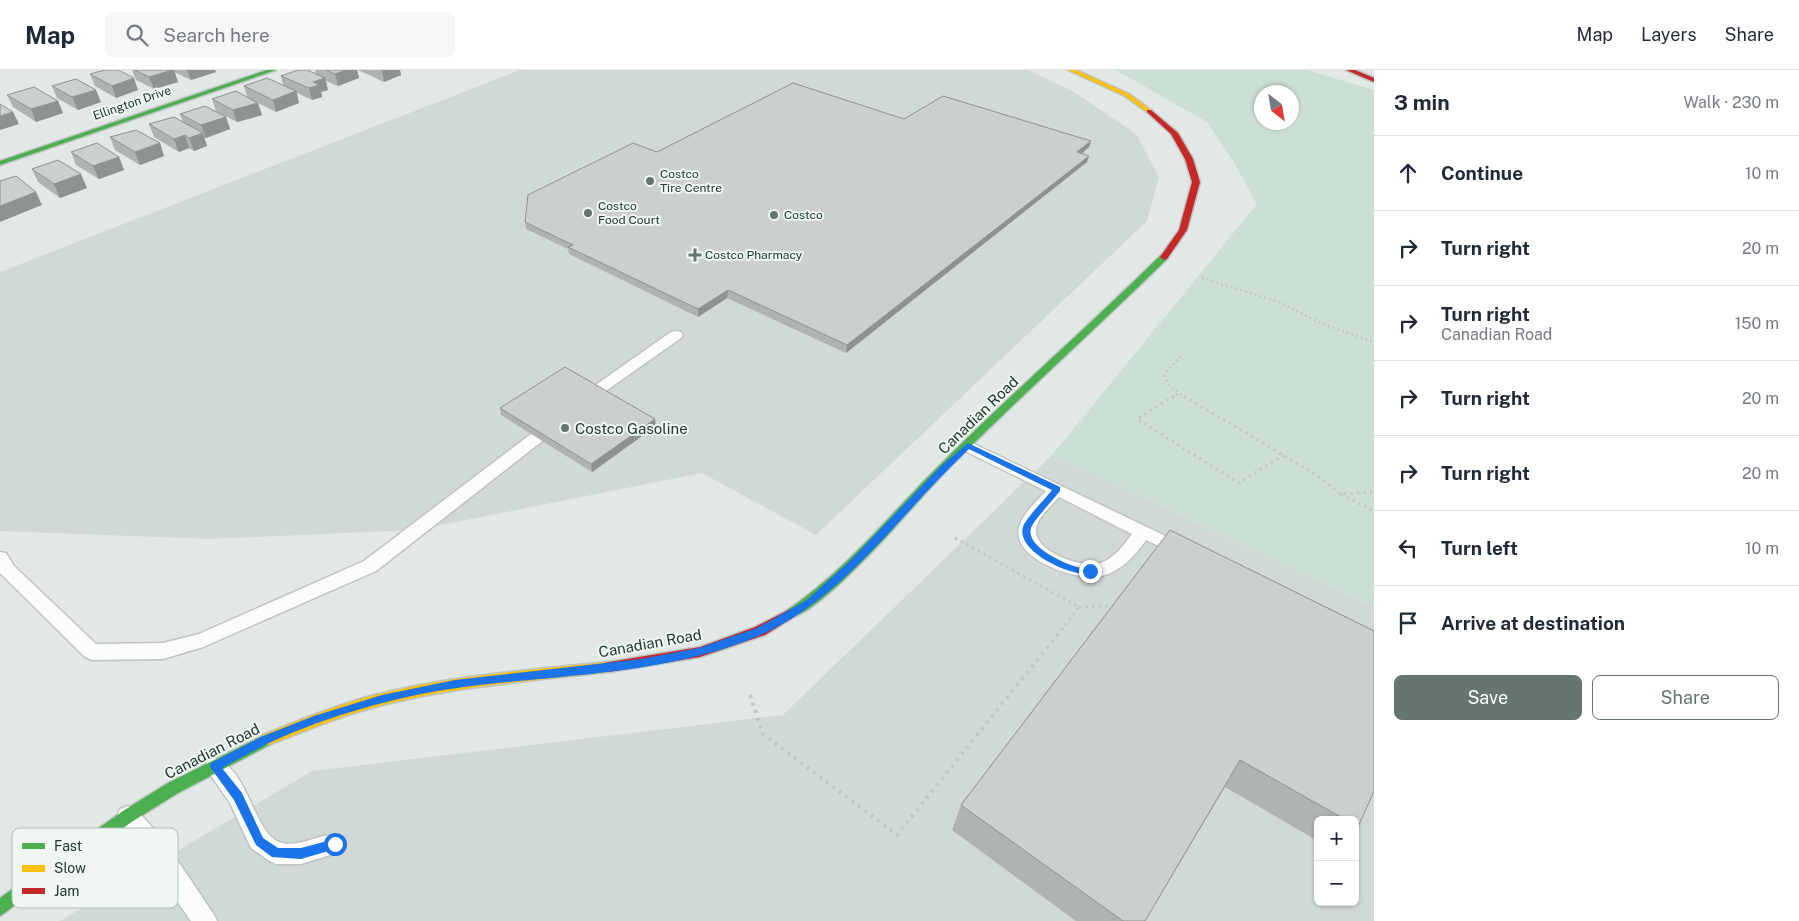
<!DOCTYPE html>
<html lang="en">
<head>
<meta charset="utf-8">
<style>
	:root { --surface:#fff; --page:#f6f6f7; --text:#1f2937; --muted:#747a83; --line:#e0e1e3; --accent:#657671 }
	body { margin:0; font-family:"Public Sans",sans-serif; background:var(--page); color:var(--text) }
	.controls { position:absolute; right:15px; bottom:15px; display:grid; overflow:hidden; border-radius:8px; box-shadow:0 1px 4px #0004 }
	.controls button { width:45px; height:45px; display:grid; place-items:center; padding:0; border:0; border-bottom:1px solid var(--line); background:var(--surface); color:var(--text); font:25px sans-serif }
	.compass { position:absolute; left:1254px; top:15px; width:45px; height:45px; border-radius:50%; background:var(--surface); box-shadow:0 1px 4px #0004; rotate:149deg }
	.stop { position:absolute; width:15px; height:15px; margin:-11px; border:4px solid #1a73e8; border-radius:50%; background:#fff }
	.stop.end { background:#1a73e8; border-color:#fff; box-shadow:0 1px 5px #0008 }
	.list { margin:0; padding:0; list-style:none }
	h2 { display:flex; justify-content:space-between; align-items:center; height:65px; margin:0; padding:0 20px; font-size:21px }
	h2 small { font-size:16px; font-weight:400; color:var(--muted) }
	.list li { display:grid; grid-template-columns:32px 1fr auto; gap:15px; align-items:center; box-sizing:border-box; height:75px; padding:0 20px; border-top:1px solid var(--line) }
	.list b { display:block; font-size:19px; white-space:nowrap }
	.list p { margin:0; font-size:16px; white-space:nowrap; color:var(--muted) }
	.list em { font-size:16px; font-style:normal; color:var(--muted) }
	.actions { display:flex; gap:10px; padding:15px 20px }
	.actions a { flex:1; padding:11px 0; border:1px solid var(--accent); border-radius:8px; text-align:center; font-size:18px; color:var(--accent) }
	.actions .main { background:var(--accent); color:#fff }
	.icon { flex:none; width:28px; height:28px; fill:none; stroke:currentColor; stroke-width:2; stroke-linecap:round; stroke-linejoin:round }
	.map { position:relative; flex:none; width:1374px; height:851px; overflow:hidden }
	header { display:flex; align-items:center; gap:30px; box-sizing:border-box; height:70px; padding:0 25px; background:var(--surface); border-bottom:1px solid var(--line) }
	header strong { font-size:24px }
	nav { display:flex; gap:28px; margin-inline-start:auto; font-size:18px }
	.search { width:350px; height:45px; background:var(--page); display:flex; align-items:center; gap:12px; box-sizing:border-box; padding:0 18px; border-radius:8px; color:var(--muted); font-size:19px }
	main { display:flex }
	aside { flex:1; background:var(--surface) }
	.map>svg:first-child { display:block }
	.built { fill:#d0d9d5; fill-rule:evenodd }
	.green { fill:#cbe0d2; fill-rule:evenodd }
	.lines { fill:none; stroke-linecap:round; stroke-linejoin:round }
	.lane-casing { stroke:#bfc4c2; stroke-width:3 }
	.fast-casing { stroke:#bec5c2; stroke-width:3 }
	.slow-casing { stroke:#bec5c2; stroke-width:3 }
	.jam-casing { stroke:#bec5c2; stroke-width:3 }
	.path-far2 { stroke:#c0c8c4; stroke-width:2.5; stroke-dasharray:2 3; stroke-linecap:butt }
	.path-far1 { stroke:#c0c8c4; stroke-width:3; stroke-dasharray:2.5 4; stroke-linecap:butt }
	.path { stroke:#c0c8c4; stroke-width:4; stroke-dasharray:3 5; stroke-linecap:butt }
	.lane { fill:#fbfcfb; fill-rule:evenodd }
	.fast { fill:#4caf50; fill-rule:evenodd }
	.slow { fill:#ffc107; fill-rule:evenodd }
	.jam { fill:#c62828; fill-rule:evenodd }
	.wall { fill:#afb3b1 }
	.shaded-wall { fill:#8e9290 }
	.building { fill:#cbd0ce; stroke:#8e9290 }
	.route { fill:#1a73e8 }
	.poi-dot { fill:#657671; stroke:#f0f7f3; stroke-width:2 }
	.labels { text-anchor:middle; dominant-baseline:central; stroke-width:4; stroke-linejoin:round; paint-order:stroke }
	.far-street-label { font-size:12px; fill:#213933; stroke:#f0f7f3 }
	.far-poi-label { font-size:12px; fill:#213933; stroke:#f0f7f3; text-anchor:start }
	.street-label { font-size:15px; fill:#213933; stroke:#f0f7f3 }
	.poi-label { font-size:15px; fill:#213933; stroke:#f0f7f3; text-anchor:start }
	.key { fill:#f0f7f3; stroke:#b2beb9; stroke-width:1 }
	.key-label { font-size:14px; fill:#213933 }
</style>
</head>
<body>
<header>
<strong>Map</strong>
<div class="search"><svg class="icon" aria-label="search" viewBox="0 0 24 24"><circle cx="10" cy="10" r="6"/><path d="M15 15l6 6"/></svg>Search here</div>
<nav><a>Map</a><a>Layers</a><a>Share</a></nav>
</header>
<main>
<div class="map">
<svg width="1374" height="851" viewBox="0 0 1374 851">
	<rect width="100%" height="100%" fill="#e2e8e5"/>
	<path class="built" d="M520,0H1028L1074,22L1136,64L1159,107L1147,151L816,465L702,403L416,460L211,469L0,461V202Z
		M1053,384L1374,537V851H60L312,701L783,645ZM1318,750H1355V832H1318Z"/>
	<path class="green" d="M1116,0H1307L1374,20V537L1053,384L1257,134L1233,91L1207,52ZM1292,22V52H1262V22Z"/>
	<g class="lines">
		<g class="lane-casing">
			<path id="lane" d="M676,261L681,262L683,265L681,268L600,325H590L588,322L590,319L671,262Z
				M536,363L541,364L544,368L541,372L376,501L203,577L163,589L92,590L85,587L0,503V482L6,483L14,496L96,574L163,573L199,564L364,491L531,364Z
				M968,371L1186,476L1189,480L1186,484L1180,486L1146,470C1134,487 1122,500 1102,506C1079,512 1012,490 1019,458C1022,444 1037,431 1046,421L963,380L960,376L963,372ZM1059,427L1132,464C1124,475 1114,488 1101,493C1083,499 1033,482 1036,459C1037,448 1052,435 1059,427Z
				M215,688C249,700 253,762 279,772C300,780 323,759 343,767L346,774L343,781L301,794H276L268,790L251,778L230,733L205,697L208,690Z
				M128,736C150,744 197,820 213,843L217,851H191L117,746L120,739Z"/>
		</g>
		<g class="fast-casing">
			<path id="fast" d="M267,0H276L0,95V91Z
				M1164,184L1167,185V189C1095,260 1019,327 948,399C927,421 907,444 887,466C872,482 805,554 786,547L784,544L786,541C847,500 890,444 942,393C1013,322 1089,256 1161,185Z
				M268,663L273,665L275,669L273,673L178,723L133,751L0,846V828L123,741L168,713Z"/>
		</g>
		<g class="slow-casing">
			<path id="slow" d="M1068,0H1076L1129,24L1152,41L1147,42L1125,26Z
				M609,592L614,593L616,597L614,601L609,602C529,611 446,617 368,639C334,648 301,663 268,675L263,673L261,669L263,665C297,651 332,637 367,627C446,606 528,600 609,592Z"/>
		</g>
		<g class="jam-casing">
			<path id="jam" d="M1346,0H1355L1374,8V12Z
				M1147,40H1151L1178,63L1193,89L1200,112L1187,160L1167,189L1164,190L1160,187L1179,160L1192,112L1185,89L1171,64L1147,42Z
				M790,539L794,541L796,544L794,547L765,565L700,587L609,602L604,601L602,597L604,593L609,592L700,577L755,557Z"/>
		</g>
		<path class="path-far2" d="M1202,208L1279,232L1325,255L1374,272
			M1181,286L1165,303C1165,316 1176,321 1186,328
			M1172,328L1179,323"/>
		<path class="path-far1" d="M1174,326L1137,349L1239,413L1283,385
			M1184,326L1318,406L1340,424L1374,422
			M1341,424L1374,441
			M955,468L1079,537L1062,559
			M1079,537L1116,536"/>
		<path class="path" d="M750,625L763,664L897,765L1063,558"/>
		<use href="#lane" class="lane"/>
		<use href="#fast" class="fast"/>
		<use href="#slow" class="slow"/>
		<use href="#jam" class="jam"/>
	</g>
	<path class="wall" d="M132,0H215L216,2L191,10L174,2L178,12L154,19L136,10Z
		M315,0H357L359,8L338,16L326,11L328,20L321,22L322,27L312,30L297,23L299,33L276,42L258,33L262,45L237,52L217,42L226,47L230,59L206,68H204L207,76L194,81L189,78L179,82L154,67L149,54L183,52L180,44L216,41L212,29L247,27L244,16L283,15L281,6L316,4Z
		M358,0H400L401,5L384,12Z
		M90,4L138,20L116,28L95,16Z
		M52,16L101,32L78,40L57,28Z
		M7,25L58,31L63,43L36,52L13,37Z
		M904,49L1091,71L1089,77L1082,83L1089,86L1087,92L846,283L727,228L698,247L569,184L568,179L526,159L525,152L657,82Z
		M110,67L160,73L164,86L140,95L115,80Z
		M71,82L119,87L124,100L99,109L76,95Z
		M32,99L87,118L60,128L38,112Z
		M500,338L656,356L592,402L501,345Z
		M1170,460L1374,561V721L1358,757L1355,759V750H1318V771L1225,717L1145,851H1076L952,760L961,735Z"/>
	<path class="shaded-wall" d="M174,0L178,12L154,19L149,7Z
		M187,0H215L216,2L191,10Z
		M346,0H357L359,8L338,16L335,4Z
		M382,0H400L401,5L384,12Z
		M134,8L138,20L116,28L112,16Z
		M325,8L328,20L321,22L322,27L312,30L309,18L313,12Z
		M96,20L101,32L78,40L72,27Z
		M296,21L299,33L276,42L273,30Z
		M58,31L63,43L36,52L31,39Z
		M258,33L262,45L237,52L233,40Z
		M13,42L19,54L0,60V46Z
		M226,47L230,59L206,68L201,55Z
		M203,63L207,76L194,81L189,68Z
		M185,65L189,78L179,82L174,69Z
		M1091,71L1089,77L1075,89L1077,82Z
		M160,73L164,86L140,95L135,82Z
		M1089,86L1087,92L846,283L847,275Z
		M119,87L124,100L99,109L93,96Z
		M81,104L87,118L60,128L54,114Z
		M36,122L42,135L0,152V136Z
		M728,220L727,228L698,247V239Z
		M655,349L656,356L592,402L591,394Z"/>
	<path class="building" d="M105,0H118L134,8L112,16L90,4Z
		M135,0H172L149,7Z
		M298,0H307L325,8L313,12L319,15L309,18L281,6Z
		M326,0H346L335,4Z
		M267,8L296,21L273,30L244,16Z
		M76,9L96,20L72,27L52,16Z
		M793,13L904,49L943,26L1091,71L1077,82L1089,86L847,275L728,220L698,239L568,177L573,175L525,152L528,125L633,73L657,82Z
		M34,17L58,31L31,39L7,25Z
		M236,21L258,33L233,40L212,29Z
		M0,34L13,42L0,46Z
		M205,36L226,47L201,55L180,44Z
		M174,47L203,63L189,68L185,65L174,69L149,54Z
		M136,60L160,73L135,82L110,67Z
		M97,73L119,87L93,96L71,82Z
		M58,90L81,104L54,114L32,99Z
		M16,106L36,122L0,136V111Z
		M565,297L655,349L591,394L500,338Z
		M1170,460L1374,561V721L1358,757L1355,755V750H1346L1240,690L1145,851H1123L961,735Z"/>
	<path class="route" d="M968,373L1060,417V421C1054,429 1033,451 1031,458C1025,477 1067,495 1081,498C1085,498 1089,498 1093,499V504C1074,508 1015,482 1023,457C1025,449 1046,428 1052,420L969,379C903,440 846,526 763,564C667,606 558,604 457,618C394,627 328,646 271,672C254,680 238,689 222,698L242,723L263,768L278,778H301L335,769L339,770L340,774L339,778L301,789L272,787L256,775L234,730L210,697L211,693L263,666L314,646L382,625L455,610L641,589L699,578L757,558L807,530L850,491L942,395Z"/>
	<g class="poi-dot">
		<circle cx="650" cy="111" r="5"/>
		<circle cx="588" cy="143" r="5"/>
		<circle cx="774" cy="145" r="5"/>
		<path d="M692.5 177.5h5v5h5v5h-5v5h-5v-5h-5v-5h5z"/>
		<circle cx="565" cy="358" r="5"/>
	</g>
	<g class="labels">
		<g class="far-street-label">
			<text transform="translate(132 33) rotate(-19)">Ellington Drive</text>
		</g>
		<g class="far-poi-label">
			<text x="660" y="104">Costco<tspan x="660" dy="14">Tire Centre</tspan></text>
			<text x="598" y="136">Costco<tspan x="598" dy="14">Food Court</tspan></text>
			<text x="784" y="145">Costco</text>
			<text x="705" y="185">Costco Pharmacy</text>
		</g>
		<g class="street-label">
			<text transform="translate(978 345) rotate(-44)">Canadian Road</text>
			<text transform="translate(650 573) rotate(-10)">Canadian Road</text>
			<text transform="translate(212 681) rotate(-27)">Canadian Road</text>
		</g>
		<g class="poi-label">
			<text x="575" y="358">Costco Gasoline</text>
		</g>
	</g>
	<rect x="12" y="758" width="166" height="80" rx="8" class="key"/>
	<rect x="22" y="773" width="23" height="6" fill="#4caf50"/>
	<rect x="22" y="795" width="23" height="7" fill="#ffc107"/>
	<rect x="22" y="818" width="23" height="6" fill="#c62828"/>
	<g class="key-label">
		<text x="54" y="781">Fast</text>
		<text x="54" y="803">Slow</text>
		<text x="54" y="826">Jam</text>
	</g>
</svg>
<div class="controls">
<button>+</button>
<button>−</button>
</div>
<svg class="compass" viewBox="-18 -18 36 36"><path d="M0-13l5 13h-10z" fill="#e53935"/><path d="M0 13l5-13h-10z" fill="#747a83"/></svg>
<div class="stop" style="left:335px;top:774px"></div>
<div class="stop end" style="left:1090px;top:501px"></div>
</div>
<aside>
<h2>3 min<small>Walk · 230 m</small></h2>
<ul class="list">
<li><svg class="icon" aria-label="ahead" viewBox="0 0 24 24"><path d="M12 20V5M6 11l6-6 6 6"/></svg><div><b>Continue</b></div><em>10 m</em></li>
<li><svg class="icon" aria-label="right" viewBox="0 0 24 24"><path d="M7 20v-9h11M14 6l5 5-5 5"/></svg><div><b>Turn right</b></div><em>20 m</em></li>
<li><svg class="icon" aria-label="right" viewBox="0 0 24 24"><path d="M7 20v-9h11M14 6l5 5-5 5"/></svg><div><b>Turn right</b><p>Canadian Road</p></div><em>150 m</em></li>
<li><svg class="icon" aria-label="right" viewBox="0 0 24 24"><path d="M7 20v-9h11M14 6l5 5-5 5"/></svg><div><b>Turn right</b></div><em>20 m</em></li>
<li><svg class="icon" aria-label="right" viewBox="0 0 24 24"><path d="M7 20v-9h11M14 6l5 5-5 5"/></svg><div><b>Turn right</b></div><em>20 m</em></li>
<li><svg class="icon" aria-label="left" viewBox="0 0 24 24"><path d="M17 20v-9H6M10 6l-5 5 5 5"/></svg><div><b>Turn left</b></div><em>10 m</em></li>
<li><svg class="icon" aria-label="arrive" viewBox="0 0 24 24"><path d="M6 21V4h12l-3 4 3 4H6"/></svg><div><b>Arrive at destination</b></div></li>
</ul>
<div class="actions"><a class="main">Save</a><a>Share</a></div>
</aside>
</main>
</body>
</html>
